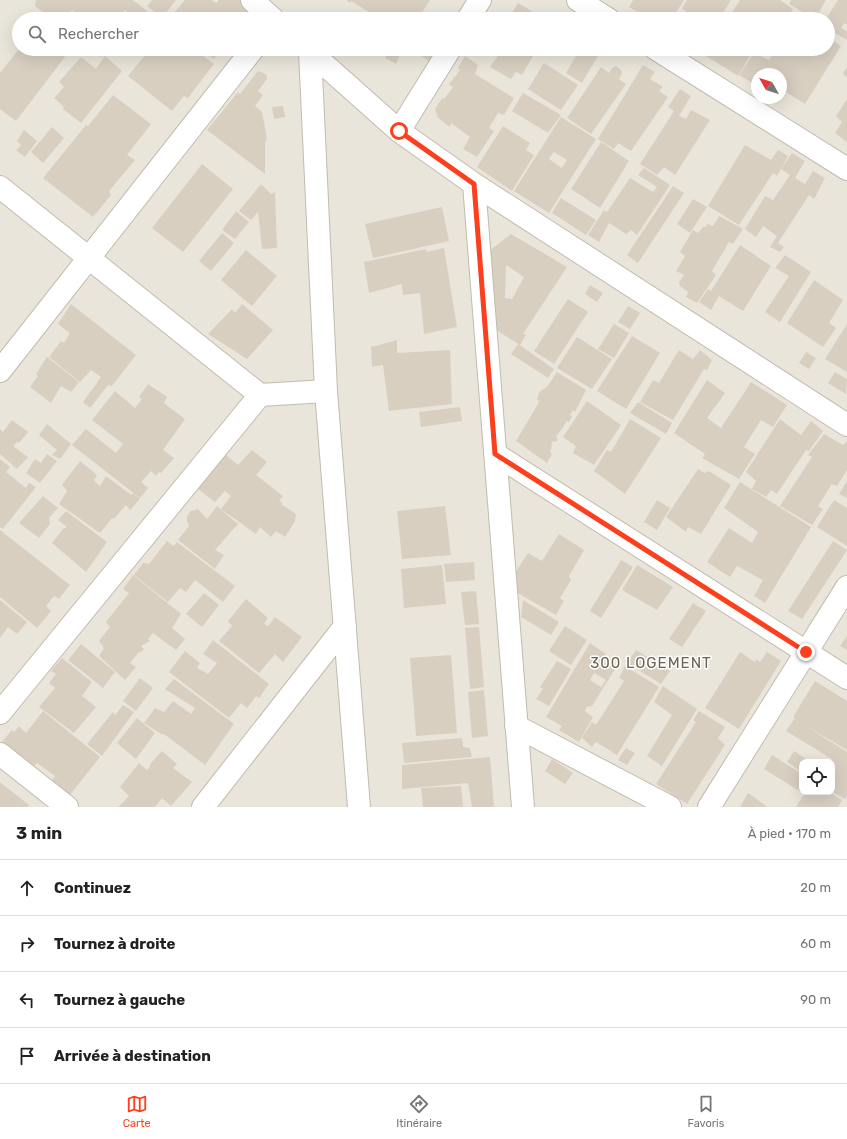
<!DOCTYPE html>
<html lang="fr">
<head>
<meta charset="utf-8">
<style>
	:root { --surface:#fff; --page:#f6f6f6; --text:#222; --muted:#767676; --line:#e0e0e0; --accent:#fc3f1d }
	body { margin:0; font-family:Rubik,sans-serif; background:var(--page); color:var(--text) }
	.controls { position:absolute; right:12px; bottom:12px; display:grid; overflow:hidden; border-radius:8px; box-shadow:0 4px 16px #0002 }
	.controls button { width:36px; height:36px; display:grid; place-items:center; padding:0; border:0; border-bottom:1px solid var(--line); background:var(--surface); color:var(--text); font:20px sans-serif }
	.compass { position:absolute; left:751px; top:68px; width:36px; height:36px; border-radius:50%; background:var(--surface); box-shadow:0 4px 16px #0002; rotate:309deg }
	.stop { position:absolute; width:12px; height:12px; margin:-9px; border:3px solid #fc3f1d; border-radius:50%; background:#fff }
	.stop.end { background:#fc3f1d; border-color:#fff; box-shadow:0 1px 4px #0008 }
	.list { margin:0; padding:0; list-style:none }
	h2 { display:flex; justify-content:space-between; align-items:center; height:52px; margin:0; padding:0 16px; font-size:17px }
	h2 small { font-size:13px; font-weight:400; color:var(--muted) }
	.list li { display:grid; grid-template-columns:26px 1fr auto; gap:12px; align-items:center; box-sizing:border-box; height:56px; padding:0 16px; border-top:1px solid var(--line) }
	.list b { display:block; font-size:15px; white-space:nowrap }
	.list em { font-size:13px; font-style:normal; color:var(--muted) }
	.icon { flex:none; width:22px; height:22px; fill:none; stroke:currentColor; stroke-width:2; stroke-linecap:round; stroke-linejoin:round }
	.map { position:relative; flex:none; width:847px; height:807px; overflow:hidden }
	.search { position:absolute; background:var(--surface); box-shadow:0 4px 16px #0002; left:12px; right:12px; top:12px; height:44px; display:flex; align-items:center; gap:10px; box-sizing:border-box; padding:0 14px; border-radius:22px; color:var(--muted); font-size:15px }
	.sheet { height:276px; background:var(--surface) }
	nav { display:flex; justify-content:space-around; align-items:center; box-sizing:border-box; height:56px; border-top:1px solid var(--line); background:var(--surface); font-size:11px; color:var(--muted) }
	nav a { display:grid; justify-items:center; gap:2px }
	nav .on { color:var(--accent) }
	.map>svg:first-child { display:block }
	.residential { fill:#eae5da; fill-rule:evenodd }
	.building { fill:#d8cfc1; fill-rule:evenodd }
	.lines { fill:none; stroke-linecap:round; stroke-linejoin:round }
	.street-casing { stroke:#c2bbae; stroke-width:24 }
	.street { stroke:#fff; stroke-width:22 }
	.route { stroke:#fc3f1d; stroke-width:5 }
	.labels { text-anchor:middle; dominant-baseline:central; stroke-width:3; stroke-linejoin:round; paint-order:stroke }
	.quarter-label { font-size:15px; letter-spacing:1px; fill:#6e6250; stroke:#fff }
</style>
</head>
<body>
<div class="map">
<svg width="847" height="807" viewBox="0 0 847 807">
	<rect width="100%" height="100%" fill="#f6f3ec"/>
	<path class="residential" d="M0,0H847V807H0ZM19,19H828V49H19ZM757,74H781V98H757ZM802,762H832V792H802Z"/>
	<path class="building" d="M36,0H133L157,19H134L135,18L125,10L118,18L108,12L104,19H83L72,10L63,19H52L35,6Z
		M152,0H176L162,18L147,6Z
		M185,0H212L216,3L219,0H240L251,9L245,19H241L234,14L230,19H173L175,16L173,14Z
		M346,0H430L418,19H380L351,1L350,3Z
		M633,0H684L672,19H649L629,7Z
		M687,0H731L719,19H698L682,9Z
		M740,0H780L793,9L786,19L776,14L773,19H728Z
		M791,0H826L815,19L789,4Z
		M838,0H847V25L844,23L841,28L847,31V40L828,29V19H826Z
		M518,3L545,19H508Z
		M828,38L841,46L805,104L781,89V74H757V86L739,75L754,53L769,60L776,49H828Z
		M19,49H54L65,57L16,121L0,109V73Z
		M91,49H109L101,57Z
		M128,49H136L133,53Z
		M150,49H194L214,64L188,98L184,96L172,111L128,76Z
		M199,49H221L214,59Z
		M390,49H399L402,51L396,64L385,58Z
		M418,49H437L429,61L416,53Z
		M503,49H537L522,75L516,72L511,79L490,67Z
		M580,49H602L582,83L566,73Z
		M706,49H724L736,55L740,49H754L738,76L703,54Z
		M105,56L122,71L81,123L63,109L64,107L54,98L64,87L59,82L81,57L96,69Z
		M465,56L478,65L475,74L514,98L504,115L498,113L489,128L494,131L477,157L463,149L470,137L451,123L450,127L438,118L435,109L442,98L444,99L453,87L449,84L460,70L458,68Z
		M544,63L578,85L561,110L528,89Z
		M643,65L655,72L650,79L663,87L659,91L668,97L631,151L618,143L614,149L598,139Z
		M616,66L621,70L622,74L619,79L626,84L591,134L567,118L601,67L609,73L612,68Z
		M847,67V77L843,74Z
		M258,71L266,74L267,79L258,91L263,95L255,106L262,112L267,139L265,142V174L207,130L238,92L240,94Z
		M680,89L691,96L679,116L686,119L691,110L710,120L675,175L664,167L657,175L640,164L674,111L668,107Z
		M523,93L561,115L548,133L512,111Z
		M113,95L151,124L127,155L135,160L109,191L111,195L93,217L43,178L86,125L88,126Z
		M847,99V142L835,133L842,122L836,116Z
		M283,106L285,117L274,119L272,107Z
		M561,117L596,139L549,213L514,191ZM554,152L567,160L562,168L549,159Z
		M503,126L530,143L526,150L534,155L512,191L477,167Z
		M52,127L64,138L43,163L31,152Z
		M24,130L37,141L25,157L16,150L21,145L17,141Z
		M601,142L629,161L600,208L571,189Z
		M745,145L771,160L778,150L788,156L777,176L773,173L739,225L708,206Z
		M792,153L805,161L795,178L805,184L813,171L825,178L814,199L809,195L778,243L784,247L780,252L770,247L777,236L763,226L756,237L745,229L765,196L773,200L790,175L781,169Z
		M202,164L233,189L183,252L152,228Z
		M644,168L670,185L637,235L631,230L626,234L609,223L599,242L588,235L604,210L607,212L630,178L653,192L657,187L638,175Z
		M261,184L271,194L275,192L277,248L262,249L258,212L251,220L239,211Z
		M673,186L684,193L638,263L627,255Z
		M561,198L596,220L586,235L552,213Z
		M693,199L707,207L690,233L677,224Z
		M442,207L449,241L373,258L365,224Z
		M236,211L249,222L235,239L222,230Z
		M719,216L743,229L733,244L729,242L712,271L716,275L697,303L686,297L688,292L680,286L679,282L684,275L676,271L685,256L680,252L693,230L698,233L703,227H706L707,224L713,226Z
		M222,233L234,243L211,271L199,261Z
		M511,234L567,267L523,334L526,335L520,345L493,328L488,252ZM506,265L524,277L512,299L505,298Z
		M740,245L771,266L743,311L719,296L711,310L699,302L708,289L711,291Z
		M444,248L457,327L424,334L420,293L403,295L402,284L369,293L364,262L426,249L427,252Z
		M246,250L277,276L252,306L221,280Z
		M785,255L811,272L780,322L765,312L789,276L775,268Z
		M814,280L843,300L829,323L836,328L823,347L787,323Z
		M590,285L603,293L597,302L585,294Z
		M568,299L588,312L554,364L534,351Z
		M71,304L136,355L112,386L108,385L90,408L83,402L101,377L91,370L80,382L49,357L61,341L64,343L70,333L58,324Z
		M242,304L273,330L247,359L208,334L232,309L235,313Z
		M628,306L640,313L630,329L618,322Z
		M614,324L629,333L614,358L598,349Z
		M847,324V372L825,359Z
		M632,336L660,353L626,409L597,391Z
		M577,337L612,359L592,389L557,368Z
		M397,340V353L450,350L452,404L389,411L383,365L372,367L371,347Z
		M518,344L554,369L548,378L511,354Z
		M679,350L693,359L700,350L712,360L707,370L704,369L673,420L640,402L653,380L659,383Z
		M806,352L816,358L809,369L799,363Z
		M47,357L79,382L71,392L61,386L51,403L30,387L38,376L36,374Z
		M557,372L586,390L575,412L573,410L570,415L572,416L569,422L567,421L556,437L558,438L556,442L553,441L551,445L552,446L550,452L552,454L547,463L516,441L539,402L537,399L539,393L542,390L547,387Z
		M835,372L847,379L846,394L828,383Z
		M707,380L725,393L707,418L721,428L751,382L787,405L773,427L761,420L744,447L755,454L739,479L702,458L705,454L674,433Z
		M148,384L167,397L164,403L185,419L163,450L174,458L161,473L159,472L156,476L151,471L141,482L148,488L140,498L72,445L86,429L116,453L123,444L92,420L115,391L135,408L142,399L139,397Z
		M587,401L621,425L594,465L573,453L576,446L563,437Z
		M638,402L672,423L666,434L630,413Z
		M460,407L462,421L421,427L419,412Z
		M630,419L661,438L625,494L594,471L607,450L611,452Z
		M780,419L801,435L811,421L823,431L809,451L806,450L777,494L771,490L766,497L752,489L756,481L746,472Z
		M12,420L28,432L19,443L17,442L13,446L28,457L17,469L0,454V429L3,432Z
		M47,424L71,444L60,459L52,455L57,450L39,435Z
		M824,434L843,445L847,441V470L837,486L832,484L818,506L823,509L812,525L780,506L812,457L808,455Z
		M252,450L267,462L256,475L283,496L279,501L282,502L281,504L296,514L295,521L285,537L276,531L271,537L260,527L256,534L221,509L231,496L225,491L215,502L198,489L225,454L238,465Z
		M47,454L57,461L40,483L26,473L35,459L41,463Z
		M0,459L10,467L6,472L26,488L29,483L36,487L3,529L0,527Z
		M80,461L97,475L94,481L100,486L106,476L131,495L133,493L140,499L130,510L126,505L114,519L112,518L100,533L59,504L67,491L62,485Z
		M698,469L705,473L709,471L731,485L701,534L688,527L686,532L666,517Z
		M847,481V498L839,494Z
		M740,482L811,527L765,603L754,596L763,580L737,566L730,577L707,562L729,528L752,543L758,532L724,508Z
		M43,496L58,508L49,518L50,524L39,538L19,523Z
		M657,500L670,508L657,530L644,522Z
		M834,500L847,508V546L817,527Z
		M217,506L238,524L215,550L224,555L215,569L178,540L189,526L187,521V516L191,511L198,509L207,519Z
		M445,506L451,555L402,559L397,511Z
		M66,511L107,542L86,572L52,543L63,529L67,527L58,520Z
		M0,530L70,585L59,599L54,596L46,606L51,611L37,628L0,597Z
		M559,534L584,550L569,576L571,580L560,598L564,601L556,615L516,592L515,573L528,553L542,561Z
		M167,541L174,546L177,542L235,586L223,602L195,580L186,592L180,588L168,602L134,575L143,563L149,564Z
		M833,541L847,550L802,619L788,611Z
		M621,560L633,567L601,618L590,611Z
		M474,562L475,580L446,582L444,564Z
		M442,565L446,604L404,608L401,569Z
		M637,565L673,587L657,610L622,590Z
		M133,575L181,614L172,628L185,639L176,650L153,633L148,639L150,641L141,646L144,649L141,652H139L130,663L136,667L125,680L99,656L104,648L99,641L110,627L106,622L129,593L123,589Z
		M476,591L479,624L465,625L461,592Z
		M204,593L219,605L202,627L186,614Z
		M246,599L268,618L264,624L268,626L275,617L302,637L283,662L275,654L259,673L219,641L232,626L228,621Z
		M0,600L27,622L17,634L8,627L0,638Z
		M523,600L559,622L551,635L521,617Z
		M693,603L706,611L682,647L669,639Z
		M565,626L587,640L571,665L549,651Z
		M479,627L484,687L470,689L465,628Z
		M847,636V650L840,646Z
		M213,640L269,684L259,698L256,696L247,708L241,703L229,718L169,672L185,651L200,663L197,668L208,674L217,663L203,654Z
		M590,643L606,654L602,660L615,669L592,706L587,707L585,711L593,717L579,742L559,730L562,726L546,717ZM594,673L606,680L601,687L590,680Z
		M81,644L115,672L103,688L68,660Z
		M636,650L670,671L661,684L627,663Z
		M740,652L755,662L756,659L760,662L767,652L781,661L739,729L705,708Z
		M451,655L457,733L416,736L410,658Z
		M62,658L92,682L82,696L96,707L74,733L39,707L55,688L49,683L56,674L51,671Z
		M557,661L571,669L549,706L536,699L543,689L540,687Z
		M625,666L659,687L617,755L596,742L592,747L582,738L592,722L596,725L624,681L619,678Z
		M140,678L153,688L136,711L123,701Z
		M174,679L234,724L205,765L164,734H161L144,723L155,708L164,712L173,701L191,714L195,708L165,689Z
		M815,681L847,701V750L803,724L847,752V795L845,799L832,792V762H830L832,759L786,731L795,718L793,717Z
		M663,686L697,709L662,766L647,756L672,715L654,702Z
		M484,690L488,736L472,738L468,692Z
		M123,705L134,712L102,756L87,744L113,712L115,715Z
		M43,711L100,757L69,796L51,782L55,776L37,763L31,770L0,744L12,730L14,732L19,726L26,733Z
		M699,711L725,727L718,738L725,745L687,804L656,784L696,722L693,720Z
		M137,718L155,733L136,759L117,743Z
		M462,738L463,747L470,748L472,757L404,763L402,743Z
		M626,748L635,753L627,765L618,760Z
		M162,751L177,764L173,768L192,782L171,806L162,798L155,807H118L129,796L120,787L139,763L147,770L150,767V764Z
		M794,751L811,762H802V772L787,762Z
		M772,755L802,774V792H829L842,800L838,807H796L804,794L764,769Z
		M490,757L494,807H472L468,783L402,789V765Z
		M552,759L573,773L565,784L545,771Z
		M0,782L29,805L28,807H0Z
		M461,786L463,807H423L421,788Z
		M748,793L766,806V807H740Z"/>
	<g class="lines">
		<g class="street-casing">
			<path id="street" d="M252,0L273,19
				M578,0L608,19
				M468,19L480,0
				M307,49L399,131L474,184L847,425
				M656,49L847,169
				M310,52L326,391L359,807
				M399,131L450,49
				M474,184L523,807
				M0,187L260,395L326,391
				M0,371L253,49
				M495,454L847,678
				M0,713L260,395
				M516,726L670,807
				M0,754L67,807
				M203,807L345,626
				M709,807L847,587"/>
		</g>
		<use href="#street" class="street"/>
	</g>
	<g class="lines">
		<path class="route" d="M399,131L474,184L495,454L806,652"/>
	</g>
	<g class="labels">
		<g class="quarter-label">
			<text x="651" y="663">300 LOGEMENT</text>
		</g>
	</g>
</svg>
<div class="controls">
<button><svg class="icon" aria-label="locate" viewBox="0 0 24 24"><circle cx="12" cy="12" r="6"/><path d="M12 2v4M12 18v4M2 12h4M18 12h4"/></svg></button>
</div>
<svg class="compass" viewBox="-18 -18 36 36"><path d="M0-13l5 13h-10z" fill="#e53935"/><path d="M0 13l5-13h-10z" fill="#767676"/></svg>
<div class="stop" style="left:399px;top:131px"></div>
<div class="stop end" style="left:806px;top:652px"></div>
<div class="search"><svg class="icon" aria-label="search" viewBox="0 0 24 24"><circle cx="10" cy="10" r="6"/><path d="M15 15l6 6"/></svg>Rechercher</div>
</div>
<section class="sheet">
<h2>3 min<small>À pied · 170 m</small></h2>
<ul class="list">
<li><svg class="icon" aria-label="ahead" viewBox="0 0 24 24"><path d="M12 20V5M6 11l6-6 6 6"/></svg><div><b>Continuez</b></div><em>20 m</em></li>
<li><svg class="icon" aria-label="right" viewBox="0 0 24 24"><path d="M7 20v-9h11M14 6l5 5-5 5"/></svg><div><b>Tournez à droite</b></div><em>60 m</em></li>
<li><svg class="icon" aria-label="left" viewBox="0 0 24 24"><path d="M17 20v-9H6M10 6l-5 5 5 5"/></svg><div><b>Tournez à gauche</b></div><em>90 m</em></li>
<li><svg class="icon" aria-label="arrive" viewBox="0 0 24 24"><path d="M6 21V4h12l-3 4 3 4H6"/></svg><div><b>Arrivée à destination</b></div></li>
</ul>
</section>
<nav>
<a class="on"><svg class="icon" aria-label="map" viewBox="0 0 24 24"><path d="M3 6l6-2 6 2 6-2v14l-6 2-6-2-6 2zM9 4v14M15 6v14"/></svg>Carte</a>
<a><svg class="icon" aria-label="directions" viewBox="0 0 24 24"><path d="M12 3l9 9-9 9-9-9zM9 14v-3h6M13 9l2 2-2 2"/></svg>Itinéraire</a>
<a><svg class="icon" aria-label="saved" viewBox="0 0 24 24"><path d="M7 4h10v16l-5-4-5 4z"/></svg>Favoris</a>
</nav>
</body>
</html>
